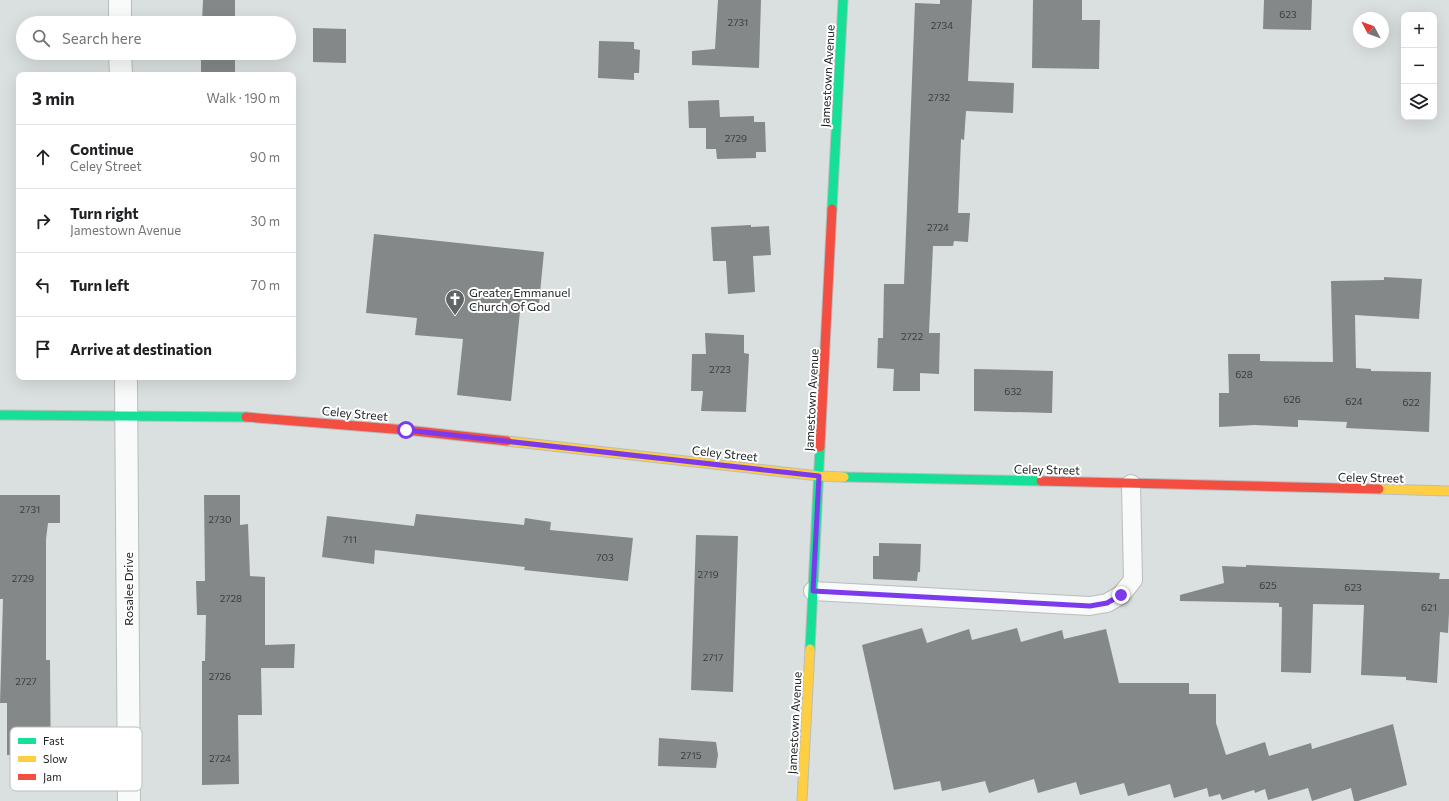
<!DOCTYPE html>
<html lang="en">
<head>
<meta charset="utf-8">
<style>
	:root { --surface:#fff; --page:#f6f6f6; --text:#202124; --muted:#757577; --line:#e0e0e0 }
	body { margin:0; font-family:Commissioner,sans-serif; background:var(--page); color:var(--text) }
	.controls { position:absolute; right:12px; top:12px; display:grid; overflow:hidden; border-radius:8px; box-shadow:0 4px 16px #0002 }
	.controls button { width:36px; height:36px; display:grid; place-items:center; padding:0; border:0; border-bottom:1px solid var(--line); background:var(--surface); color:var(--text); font:20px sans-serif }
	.compass { position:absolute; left:1353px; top:12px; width:36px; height:36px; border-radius:50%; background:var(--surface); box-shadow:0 4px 16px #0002; rotate:311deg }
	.stop { position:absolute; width:12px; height:12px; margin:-9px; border:3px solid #7c3aed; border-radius:50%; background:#fff }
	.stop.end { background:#7c3aed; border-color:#fff; box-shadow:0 1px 4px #0008 }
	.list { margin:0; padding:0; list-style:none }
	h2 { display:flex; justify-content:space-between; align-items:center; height:52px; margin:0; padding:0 16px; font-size:17px }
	h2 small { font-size:13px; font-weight:400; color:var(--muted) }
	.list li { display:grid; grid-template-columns:26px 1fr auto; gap:12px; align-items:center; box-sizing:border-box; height:64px; padding:0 16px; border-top:1px solid var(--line) }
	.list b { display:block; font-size:15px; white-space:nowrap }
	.list p { margin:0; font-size:13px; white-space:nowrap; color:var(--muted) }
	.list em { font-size:13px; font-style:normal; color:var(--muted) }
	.icon { flex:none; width:22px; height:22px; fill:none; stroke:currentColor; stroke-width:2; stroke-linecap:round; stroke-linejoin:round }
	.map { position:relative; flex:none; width:1449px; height:801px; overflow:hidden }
	.search { position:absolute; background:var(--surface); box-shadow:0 4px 16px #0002; left:16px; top:16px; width:280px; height:44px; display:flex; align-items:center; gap:10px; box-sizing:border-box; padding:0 14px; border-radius:22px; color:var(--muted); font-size:15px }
	.panel { position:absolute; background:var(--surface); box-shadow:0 4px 16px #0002; left:16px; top:72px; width:280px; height:308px; border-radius:8px }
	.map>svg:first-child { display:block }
	.building { fill:#848888 }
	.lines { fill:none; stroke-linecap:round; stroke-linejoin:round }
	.lane-casing { stroke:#babdbd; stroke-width:20 }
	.street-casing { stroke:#babdbd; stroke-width:24 }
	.fast-casing { stroke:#babdbd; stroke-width:11 }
	.slow-casing { stroke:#babdbd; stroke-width:11 }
	.jam-casing { stroke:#babdbd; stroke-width:11 }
	.lane { stroke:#f9fafa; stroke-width:18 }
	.street { stroke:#f9fafa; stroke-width:22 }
	.fast { stroke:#16e098; stroke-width:9 }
	.slow { stroke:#ffcf43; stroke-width:9 }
	.jam { stroke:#f24e42; stroke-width:9 }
	.route { stroke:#7c3aed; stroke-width:5 }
	.labels { text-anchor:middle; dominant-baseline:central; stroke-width:4; stroke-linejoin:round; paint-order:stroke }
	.number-label { font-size:10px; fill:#3a3d3d }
	.street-label { font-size:12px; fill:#212424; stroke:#fff }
	.poi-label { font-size:12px; fill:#212424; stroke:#fff; text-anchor:start }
	.key { fill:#fff; stroke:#bcbdbd; stroke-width:1 }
	.key-label { font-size:11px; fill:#212424 }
</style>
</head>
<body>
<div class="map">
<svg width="1449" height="801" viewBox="0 0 1449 801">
	<rect width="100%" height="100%" fill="#dadfdf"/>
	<path class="building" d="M203,0H235V23H202Z
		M718,0H761L759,68L692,65V51L715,49Z
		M940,0H972L968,81L1014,83L1013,113L966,111L964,140L961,139L958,213H970L968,242L954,241L953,246H933L929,333H940L939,374L920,373V391H893L894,369L877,368L878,338H883L884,284H904L915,3L940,4Z
		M1033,0H1082V20H1100L1099,69L1032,68Z
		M1264,0H1312L1311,30L1263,29Z
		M313,28L346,29V63L313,62Z
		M599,41L634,42V49L640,50L639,73H634V80L598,78Z
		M201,53H235V75H201Z
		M719,100L720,117L754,116V122H765L766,152H756V158L717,159L716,149H706V128H689L688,101Z
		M751,225V227L769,226L771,255L753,256L755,292L728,294L726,261H713L711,227Z
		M374,234L544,252L539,303L521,301L511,401L457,395L463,339L415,335L417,318L366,313Z
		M1384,277L1422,279L1419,319L1355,315L1356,368L1371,369V371L1431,372L1429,432L1346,428L1347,422L1298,420V427L1254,425L1219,427V393H1229L1228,354H1260V361L1333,362L1331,281L1384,280Z
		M705,333L744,335V353L749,354L746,412L701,411L703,391H691L692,354H706Z
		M974,369L1053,371L1052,413L974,411Z
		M0,495H60V523H48L46,539V660H50L51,785H15V755H7V703H0L3,599H0Z
		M204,495H240V525L248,524L250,576L265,577V645L295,644L294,668H261L262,715H238L239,784L202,785V661H205L206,615H197L196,581H205Z
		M416,514L524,525L525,518L551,522L550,530L633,538L628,581L524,570L525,567L375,550L374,564L322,557L327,516L414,526Z
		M696,535L738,536L733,692L691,690Z
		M879,543L921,544L920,572H918L917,581L873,579V556H879Z
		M1246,565L1440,573L1439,579H1449V613L1448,633L1440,632L1437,683L1406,680V677L1361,675L1364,605L1313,604L1311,673L1281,672L1282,607H1279V603L1180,601V595L1224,583L1222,566L1246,567Z
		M922,628L927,643L969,629L972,640L1017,628L1021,642L1062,630L1064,639L1106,629L1119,683H1189V694H1216V723L1226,755L1265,742L1269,756L1311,743L1312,749L1393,724L1407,785L1358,801H1354L1351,788L1312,801L1308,788L1268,800L1265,789L1255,793L1254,790L1222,800L1220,794L1209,797L1207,788L1174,798L1170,784L1128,796L1124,783L1080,795L1076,782L1038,793L1034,779L989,793L985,781L942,791L940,781L894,790L862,645Z
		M659,738L716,742L718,755L716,768L658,766Z"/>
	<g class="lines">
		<g class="lane-casing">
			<path id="lane" d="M813,591L1090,606L1107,603L1121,595L1133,580L1131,484"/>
		</g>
		<g class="street-casing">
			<path id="street" d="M120,0V23
				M120,53L121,75
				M126,377L129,801"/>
		</g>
		<g class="fast-casing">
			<path id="fast" d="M832,209L843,0
				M0,415L246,417
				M844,477L1041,481
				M810,649L820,447"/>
		</g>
		<g class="slow-casing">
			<path id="slow" d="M507,441L819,476L844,477
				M1379,489L1449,491
				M802,801L810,649"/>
		</g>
		<g class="jam-casing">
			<path id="jam" d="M246,417L406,430L507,441
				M820,447L832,209
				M1041,481L1379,489"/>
		</g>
		<use href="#lane" class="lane"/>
		<use href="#street" class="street"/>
		<use href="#fast" class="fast"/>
		<use href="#slow" class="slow"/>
		<use href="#jam" class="jam"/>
	</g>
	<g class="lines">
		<path class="route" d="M406,430L819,476L813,591L1090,606L1107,603L1121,595"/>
	</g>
	<defs>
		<g id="church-pin" transform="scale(1)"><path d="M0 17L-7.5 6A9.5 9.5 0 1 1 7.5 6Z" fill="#626565" stroke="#fff"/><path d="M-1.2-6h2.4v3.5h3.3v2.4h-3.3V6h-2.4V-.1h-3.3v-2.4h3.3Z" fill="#fff"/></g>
	</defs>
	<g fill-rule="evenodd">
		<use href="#church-pin" x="455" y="299"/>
	</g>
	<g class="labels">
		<g class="number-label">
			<text x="1288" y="14">623</text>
			<text x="738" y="22">2731</text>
			<text x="942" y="25">2734</text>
			<text x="939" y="97">2732</text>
			<text x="736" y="138">2729</text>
			<text x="938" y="227">2724</text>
			<text x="912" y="336">2722</text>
			<text x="720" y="369">2723</text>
			<text x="1244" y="374">628</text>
			<text x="1013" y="391">632</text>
			<text x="1292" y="399">626</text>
			<text x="1354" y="401">624</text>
			<text x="1411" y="402">622</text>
			<text x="30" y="509">2731</text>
			<text x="220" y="519">2730</text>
			<text x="350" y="539">711</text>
			<text x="605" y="557">703</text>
			<text x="708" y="574">2719</text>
			<text x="23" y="578">2729</text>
			<text x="1268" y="585">625</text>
			<text x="1353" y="587">623</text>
			<text x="231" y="598">2728</text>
			<text x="1429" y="607">621</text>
			<text x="713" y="657">2717</text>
			<text x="220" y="676">2726</text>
			<text x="26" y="681">2727</text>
			<text x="691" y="755">2715</text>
			<text x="220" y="758">2724</text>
		</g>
		<g class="street-label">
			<text transform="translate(827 76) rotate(-87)">Jamestown Avenue</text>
			<text transform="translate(811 400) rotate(-87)">Jamestown Avenue</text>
			<text transform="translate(355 413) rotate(5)">Celey Street</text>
			<text transform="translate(725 453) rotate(6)">Celey Street</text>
			<text transform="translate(1047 469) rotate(1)">Celey Street</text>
			<text transform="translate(1371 477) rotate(1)">Celey Street</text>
			<text transform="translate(128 589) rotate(-90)">Rosalee Drive</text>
			<text transform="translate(794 723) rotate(-87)">Jamestown Avenue</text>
		</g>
		<g class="poi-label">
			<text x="469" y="292">Greater Emmanuel<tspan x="469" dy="14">Church Of God</tspan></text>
		</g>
	</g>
	<rect x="10" y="727" width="132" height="64" rx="6" class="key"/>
	<rect x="18" y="738" width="18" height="6" fill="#16e098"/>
	<rect x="18" y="756" width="18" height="6" fill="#ffcf43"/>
	<rect x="18" y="774" width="18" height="6" fill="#f24e42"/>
	<g class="key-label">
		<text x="43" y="745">Fast</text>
		<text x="43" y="763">Slow</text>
		<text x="43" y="781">Jam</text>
	</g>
</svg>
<div class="controls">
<button>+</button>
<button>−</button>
<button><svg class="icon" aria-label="layers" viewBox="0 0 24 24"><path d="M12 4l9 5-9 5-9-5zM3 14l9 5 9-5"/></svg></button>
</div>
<svg class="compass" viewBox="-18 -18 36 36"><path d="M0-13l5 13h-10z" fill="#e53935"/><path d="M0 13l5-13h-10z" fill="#757577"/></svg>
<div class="stop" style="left:406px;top:430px"></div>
<div class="stop end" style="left:1121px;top:595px"></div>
<div class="search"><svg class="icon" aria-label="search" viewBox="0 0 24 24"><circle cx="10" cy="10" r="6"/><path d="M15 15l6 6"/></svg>Search here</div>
<section class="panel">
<h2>3 min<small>Walk · 190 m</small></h2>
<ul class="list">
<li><svg class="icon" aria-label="ahead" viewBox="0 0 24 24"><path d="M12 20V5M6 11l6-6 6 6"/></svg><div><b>Continue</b><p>Celey Street</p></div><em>90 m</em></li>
<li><svg class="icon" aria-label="right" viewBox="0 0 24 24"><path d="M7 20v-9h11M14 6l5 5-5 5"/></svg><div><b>Turn right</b><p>Jamestown Avenue</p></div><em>30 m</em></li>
<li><svg class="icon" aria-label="left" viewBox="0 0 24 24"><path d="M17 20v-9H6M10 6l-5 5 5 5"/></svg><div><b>Turn left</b></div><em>70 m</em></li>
<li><svg class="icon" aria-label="arrive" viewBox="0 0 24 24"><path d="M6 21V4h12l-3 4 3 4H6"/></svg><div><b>Arrive at destination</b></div></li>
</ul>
</section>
</div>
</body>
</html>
